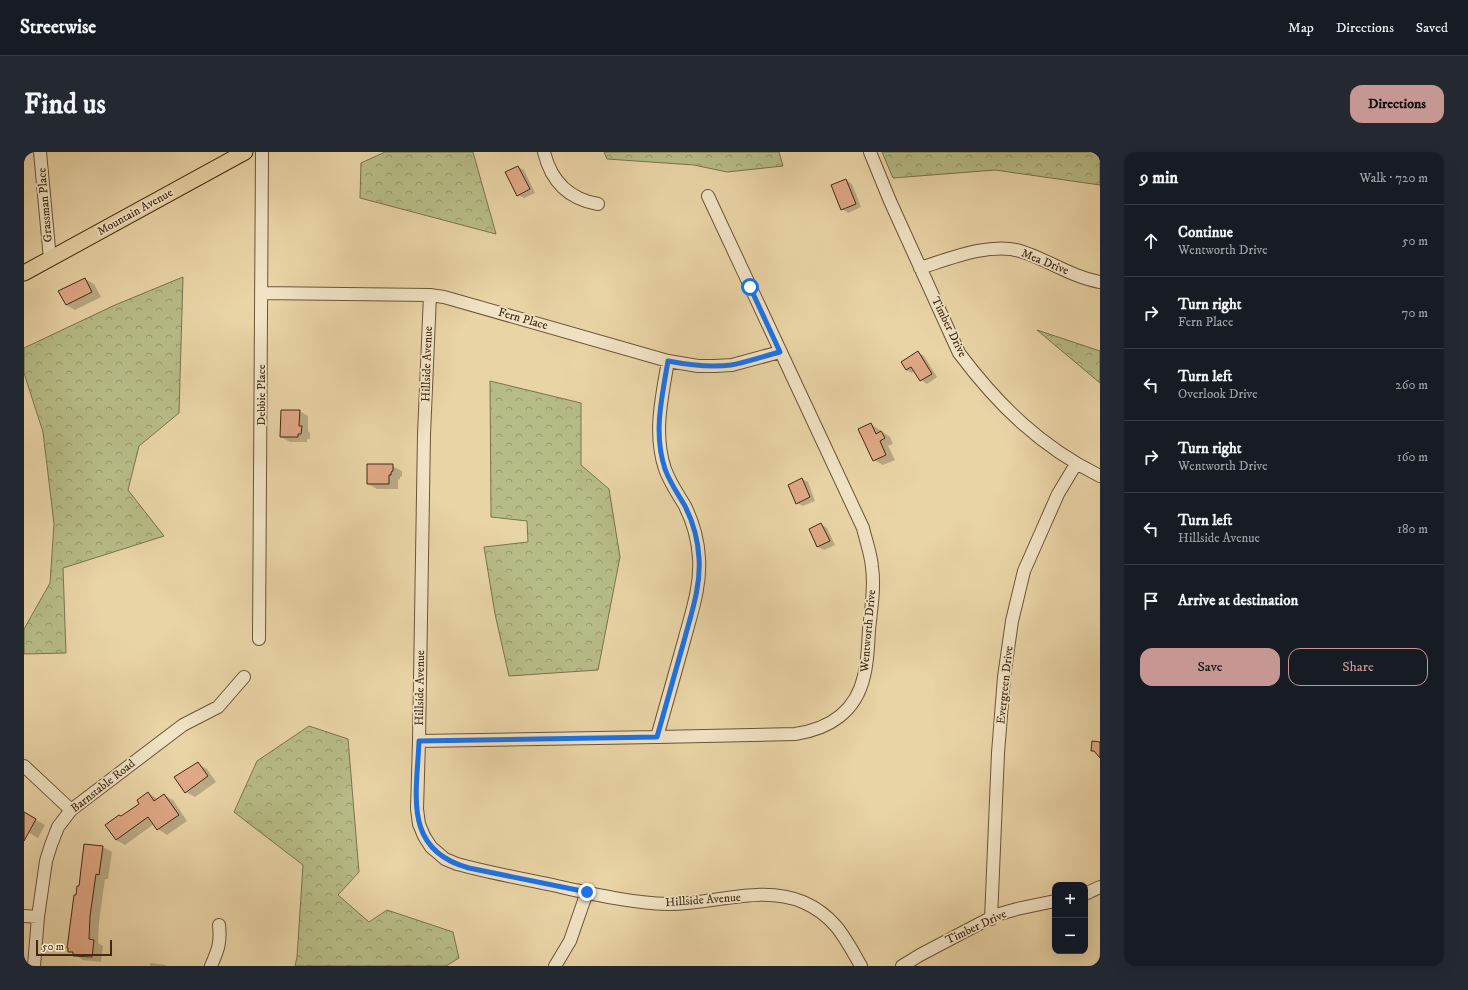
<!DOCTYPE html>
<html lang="en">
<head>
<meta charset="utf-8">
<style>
	:root { --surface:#171b24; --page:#242831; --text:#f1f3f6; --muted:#9ea1a6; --line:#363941; --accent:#c59692 }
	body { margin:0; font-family:"IM FELL DW Pica",serif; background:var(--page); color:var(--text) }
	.controls { position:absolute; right:12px; bottom:12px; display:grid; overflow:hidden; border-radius:8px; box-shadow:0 4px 16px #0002 }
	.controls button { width:36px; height:36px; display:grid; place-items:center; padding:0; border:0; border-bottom:1px solid var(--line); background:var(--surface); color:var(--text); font:20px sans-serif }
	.scale { position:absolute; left:12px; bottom:10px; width:76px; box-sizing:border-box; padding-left:4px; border:2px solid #412912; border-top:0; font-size:11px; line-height:14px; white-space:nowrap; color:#412912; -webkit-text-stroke:3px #f1e3c5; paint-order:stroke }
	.stop { position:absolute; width:12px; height:12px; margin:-9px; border:3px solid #1a73e8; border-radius:50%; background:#fff }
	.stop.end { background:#1a73e8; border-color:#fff; box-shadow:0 1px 4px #0008 }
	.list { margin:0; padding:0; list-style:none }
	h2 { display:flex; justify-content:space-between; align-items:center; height:52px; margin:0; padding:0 16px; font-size:17px }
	h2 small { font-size:13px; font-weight:400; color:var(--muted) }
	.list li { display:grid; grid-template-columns:26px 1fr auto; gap:12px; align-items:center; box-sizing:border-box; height:72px; padding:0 16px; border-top:1px solid var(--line) }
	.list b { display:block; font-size:15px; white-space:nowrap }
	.list p { margin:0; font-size:13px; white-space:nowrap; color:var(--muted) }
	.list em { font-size:13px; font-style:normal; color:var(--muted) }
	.actions { display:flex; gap:8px; padding:12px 16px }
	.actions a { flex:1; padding:9px 0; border:1px solid var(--accent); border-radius:12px; text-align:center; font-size:14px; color:var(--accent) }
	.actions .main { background:var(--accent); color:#111 }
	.icon { flex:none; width:22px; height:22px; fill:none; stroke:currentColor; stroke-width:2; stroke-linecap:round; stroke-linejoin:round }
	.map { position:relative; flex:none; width:1076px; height:814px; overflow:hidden; border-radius:12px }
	header { display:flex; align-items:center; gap:24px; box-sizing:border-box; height:56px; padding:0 20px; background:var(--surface); border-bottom:1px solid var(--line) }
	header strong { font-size:19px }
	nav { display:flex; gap:22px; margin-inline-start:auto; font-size:14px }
	.intro { display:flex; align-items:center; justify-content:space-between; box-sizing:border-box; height:96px; padding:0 24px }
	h1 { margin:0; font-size:28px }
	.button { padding:10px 18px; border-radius:12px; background:var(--accent); color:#111; font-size:14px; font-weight:700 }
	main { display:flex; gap:24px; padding:0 24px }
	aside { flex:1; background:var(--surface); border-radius:12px; box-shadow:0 4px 16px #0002 }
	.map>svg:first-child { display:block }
	.forest { fill:url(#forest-crowns); stroke:#7c724c }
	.shadow { fill:#0003 }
	.building { fill:#e0a886; stroke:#412912 }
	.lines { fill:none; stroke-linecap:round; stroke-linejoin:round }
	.minor-casing { stroke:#6b5437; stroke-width:14 }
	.major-casing { stroke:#412912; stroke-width:17 }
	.minor { stroke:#f1e3c5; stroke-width:12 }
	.major { stroke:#e9d4a6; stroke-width:15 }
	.route { stroke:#1a73e8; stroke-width:5 }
	.labels { text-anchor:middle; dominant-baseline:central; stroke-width:3.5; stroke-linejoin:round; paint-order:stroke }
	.street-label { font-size:12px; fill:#412912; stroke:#f1e3c5 }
</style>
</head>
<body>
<header>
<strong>Streetwise</strong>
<nav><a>Map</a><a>Directions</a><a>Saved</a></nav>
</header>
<div class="intro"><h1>Find us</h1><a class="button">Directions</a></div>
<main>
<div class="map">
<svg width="1076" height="814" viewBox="0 0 1076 814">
	<defs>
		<pattern id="forest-crowns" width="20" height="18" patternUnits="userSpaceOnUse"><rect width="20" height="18" fill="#b7bc86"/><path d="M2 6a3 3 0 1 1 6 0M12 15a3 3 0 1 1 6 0" fill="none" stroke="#96996c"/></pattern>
	</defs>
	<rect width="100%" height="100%" fill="#e9d4a6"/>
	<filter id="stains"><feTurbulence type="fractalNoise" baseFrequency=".005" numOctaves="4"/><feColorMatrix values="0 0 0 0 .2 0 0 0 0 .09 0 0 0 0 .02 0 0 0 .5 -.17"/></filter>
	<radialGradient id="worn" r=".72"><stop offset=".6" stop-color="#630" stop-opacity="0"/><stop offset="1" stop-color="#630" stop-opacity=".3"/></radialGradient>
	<path class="forest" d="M361,0H449L472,82L336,46L337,11Z
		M580,0H755L759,14L703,20L670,13L583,7Z
		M858,0H1076V33L971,18L869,26Z
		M159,125L155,261L115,294L104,338L140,384L39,416L42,501L0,502V477L26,431L30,372L19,280L0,221V196L91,153Z
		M1013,178L1076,199V231Z
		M466,229L557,251V313L585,337L596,405L574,518L485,524L471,462L460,395L504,390L503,369L467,365Z
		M285,574L324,587L335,720L314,743L345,770L363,758L429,780L435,806L422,814H271L273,805L279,713L210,660L233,609Z"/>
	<path class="shadow" d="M494,15L500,18L511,41L500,46L494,43Z
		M822,28L828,32L837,55L824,61L818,57Z
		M61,127L70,132L77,145L51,158L42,153Z
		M894,200L900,204L913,225L903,232L897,228L891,219L888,221L882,218Z
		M275,259L284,264V279L286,281V287H283V290H266L257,285Z
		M847,272L866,285L869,292L864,294L871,308L859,313L850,308Z
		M368,314L378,319V324L376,325V328L374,327V337H353L344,332Z
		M778,327L784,330L791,349L779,354L773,351Z
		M797,372L803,376L811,393L800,398L794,395L786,377Z
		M174,612L183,617L192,630L171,645L162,640Z
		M124,641L134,647L140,643L149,648L163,669L143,683L134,677L130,672L101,693L92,688L98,665L116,652Z
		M0,659L13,667L12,668L21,673L14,686L0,678Z
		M79,695L88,700L84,727H81L75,770L74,791L79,794L77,810L59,808L45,799L53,744L56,735Z
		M126,811L141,813L143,814H126Z"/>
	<path class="building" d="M494,14L506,37L493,44L481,20Z
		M822,27L832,52L817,58L807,33Z
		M61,126L68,140L42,153L34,139Z
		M894,199L908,222L896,229L887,215L882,218L877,210Z
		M257,258H276L275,274H278L277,282H274V285H256Z
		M847,271L852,282L857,279L861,286L856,289L862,303L849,309L834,277Z
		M343,312H369V319L367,320V323H365V332H343Z
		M778,326L786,345L772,352L764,333Z
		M797,371L806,389L793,395L785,377Z
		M1068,589L1076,590V606L1070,599H1067Z
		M174,610L184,624L161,641L150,625Z
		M124,640L130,649L140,642L155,663L133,678L124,665L92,688L81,673L95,663L97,664L115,652L113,648Z
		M0,660L12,667L0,689Z
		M60,692L79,694L75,723L72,722L66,764L65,787L70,788L68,805L49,804V800H44V796H43L50,743H52L53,734H55Z"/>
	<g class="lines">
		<g class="minor-casing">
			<path id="minor" d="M16,0L26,107
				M520,0C527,29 545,47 574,52
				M846,0L866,49L935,201C974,253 1017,295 1076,324
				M896,116C925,107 966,90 996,99C1023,107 1047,125 1076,130
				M237,141L406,143L420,145L644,209L674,214H691L708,213L756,200
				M406,143L400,282L395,589L393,657L395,672L400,684L407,695L421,707L433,712C466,721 500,727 533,734C569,742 608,751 644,752C688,753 737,732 779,750C811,764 821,786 837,814
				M235,487L238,0
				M633,585C642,553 651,521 660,489C667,462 677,435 675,406C674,388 669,370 661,354C654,342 646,331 641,317C629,281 638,245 644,209
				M395,589L633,585L771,582C805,577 832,560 840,524C844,509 844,493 845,478C847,457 851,436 848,415C847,402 842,389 839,376L684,44
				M0,614L47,658
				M1061,742L1076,735
				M0,764L14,765
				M967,767L974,601L980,525L988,469L1000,419L1034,342L1052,312
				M10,814L14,765L22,709L27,693L34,675L47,658L159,573L194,555L220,525
				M187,814C194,798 197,791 195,773
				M531,814L546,789L563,740
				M878,814L896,803L972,763L993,757L1031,749"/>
		</g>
		<g class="major-casing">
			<path id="major" d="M0,121L221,0"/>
		</g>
		<use href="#minor" class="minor"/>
		<use href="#major" class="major"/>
	</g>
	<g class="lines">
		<path class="route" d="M563,740L445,716C378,698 393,642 395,589L633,585C642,553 651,521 660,489C667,462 677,435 675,406C674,388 669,370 661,354C654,342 646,331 641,317C629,281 638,245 644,209C665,213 686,216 707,213C724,210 740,204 756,200L726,135"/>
	</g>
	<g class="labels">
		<g class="street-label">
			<text transform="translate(21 53) rotate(-95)">Grassman Place</text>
			<text transform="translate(111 60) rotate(-29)">Mountain Avenue</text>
			<text transform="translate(1021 110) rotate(22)">Mea Drive</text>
			<text transform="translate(499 167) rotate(16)">Fern Place</text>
			<text transform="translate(925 175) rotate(64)">Timber Drive</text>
			<text transform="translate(403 212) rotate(-88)">Hillside Avenue</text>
			<text transform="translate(237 243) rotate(-90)">Debbie Place</text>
			<text transform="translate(844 479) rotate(-85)">Wentworth Drive</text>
			<text transform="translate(981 533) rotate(-84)">Evergreen Drive</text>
			<text transform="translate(396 536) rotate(-89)">Hillside Avenue</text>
			<text transform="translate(79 634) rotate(-38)">Barnstable Road</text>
			<text transform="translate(679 748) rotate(-4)">Hillside Avenue</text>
			<text transform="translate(952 775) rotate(-25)">Timber Drive</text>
		</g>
	</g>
	<rect width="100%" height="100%" filter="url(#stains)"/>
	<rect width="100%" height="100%" fill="url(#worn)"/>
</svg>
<div class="controls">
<button>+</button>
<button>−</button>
</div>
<div class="scale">50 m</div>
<div class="stop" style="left:726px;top:135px"></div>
<div class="stop end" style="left:563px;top:740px"></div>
</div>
<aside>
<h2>9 min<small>Walk · 720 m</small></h2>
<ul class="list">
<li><svg class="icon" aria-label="ahead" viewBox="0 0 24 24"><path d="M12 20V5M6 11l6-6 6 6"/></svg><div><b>Continue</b><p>Wentworth Drive</p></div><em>50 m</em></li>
<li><svg class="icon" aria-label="right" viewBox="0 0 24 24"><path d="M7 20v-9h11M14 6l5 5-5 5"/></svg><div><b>Turn right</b><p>Fern Place</p></div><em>70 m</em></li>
<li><svg class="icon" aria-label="left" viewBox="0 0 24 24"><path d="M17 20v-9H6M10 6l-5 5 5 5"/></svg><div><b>Turn left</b><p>Overlook Drive</p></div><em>260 m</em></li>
<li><svg class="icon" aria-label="right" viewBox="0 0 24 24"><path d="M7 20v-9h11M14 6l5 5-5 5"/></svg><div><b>Turn right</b><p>Wentworth Drive</p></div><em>160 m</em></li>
<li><svg class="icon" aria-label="left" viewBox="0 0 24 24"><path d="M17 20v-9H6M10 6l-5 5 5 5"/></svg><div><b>Turn left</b><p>Hillside Avenue</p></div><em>180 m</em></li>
<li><svg class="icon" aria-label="arrive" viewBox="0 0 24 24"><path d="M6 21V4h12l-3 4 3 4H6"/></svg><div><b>Arrive at destination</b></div></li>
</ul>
<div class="actions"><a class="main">Save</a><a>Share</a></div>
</aside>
</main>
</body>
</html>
